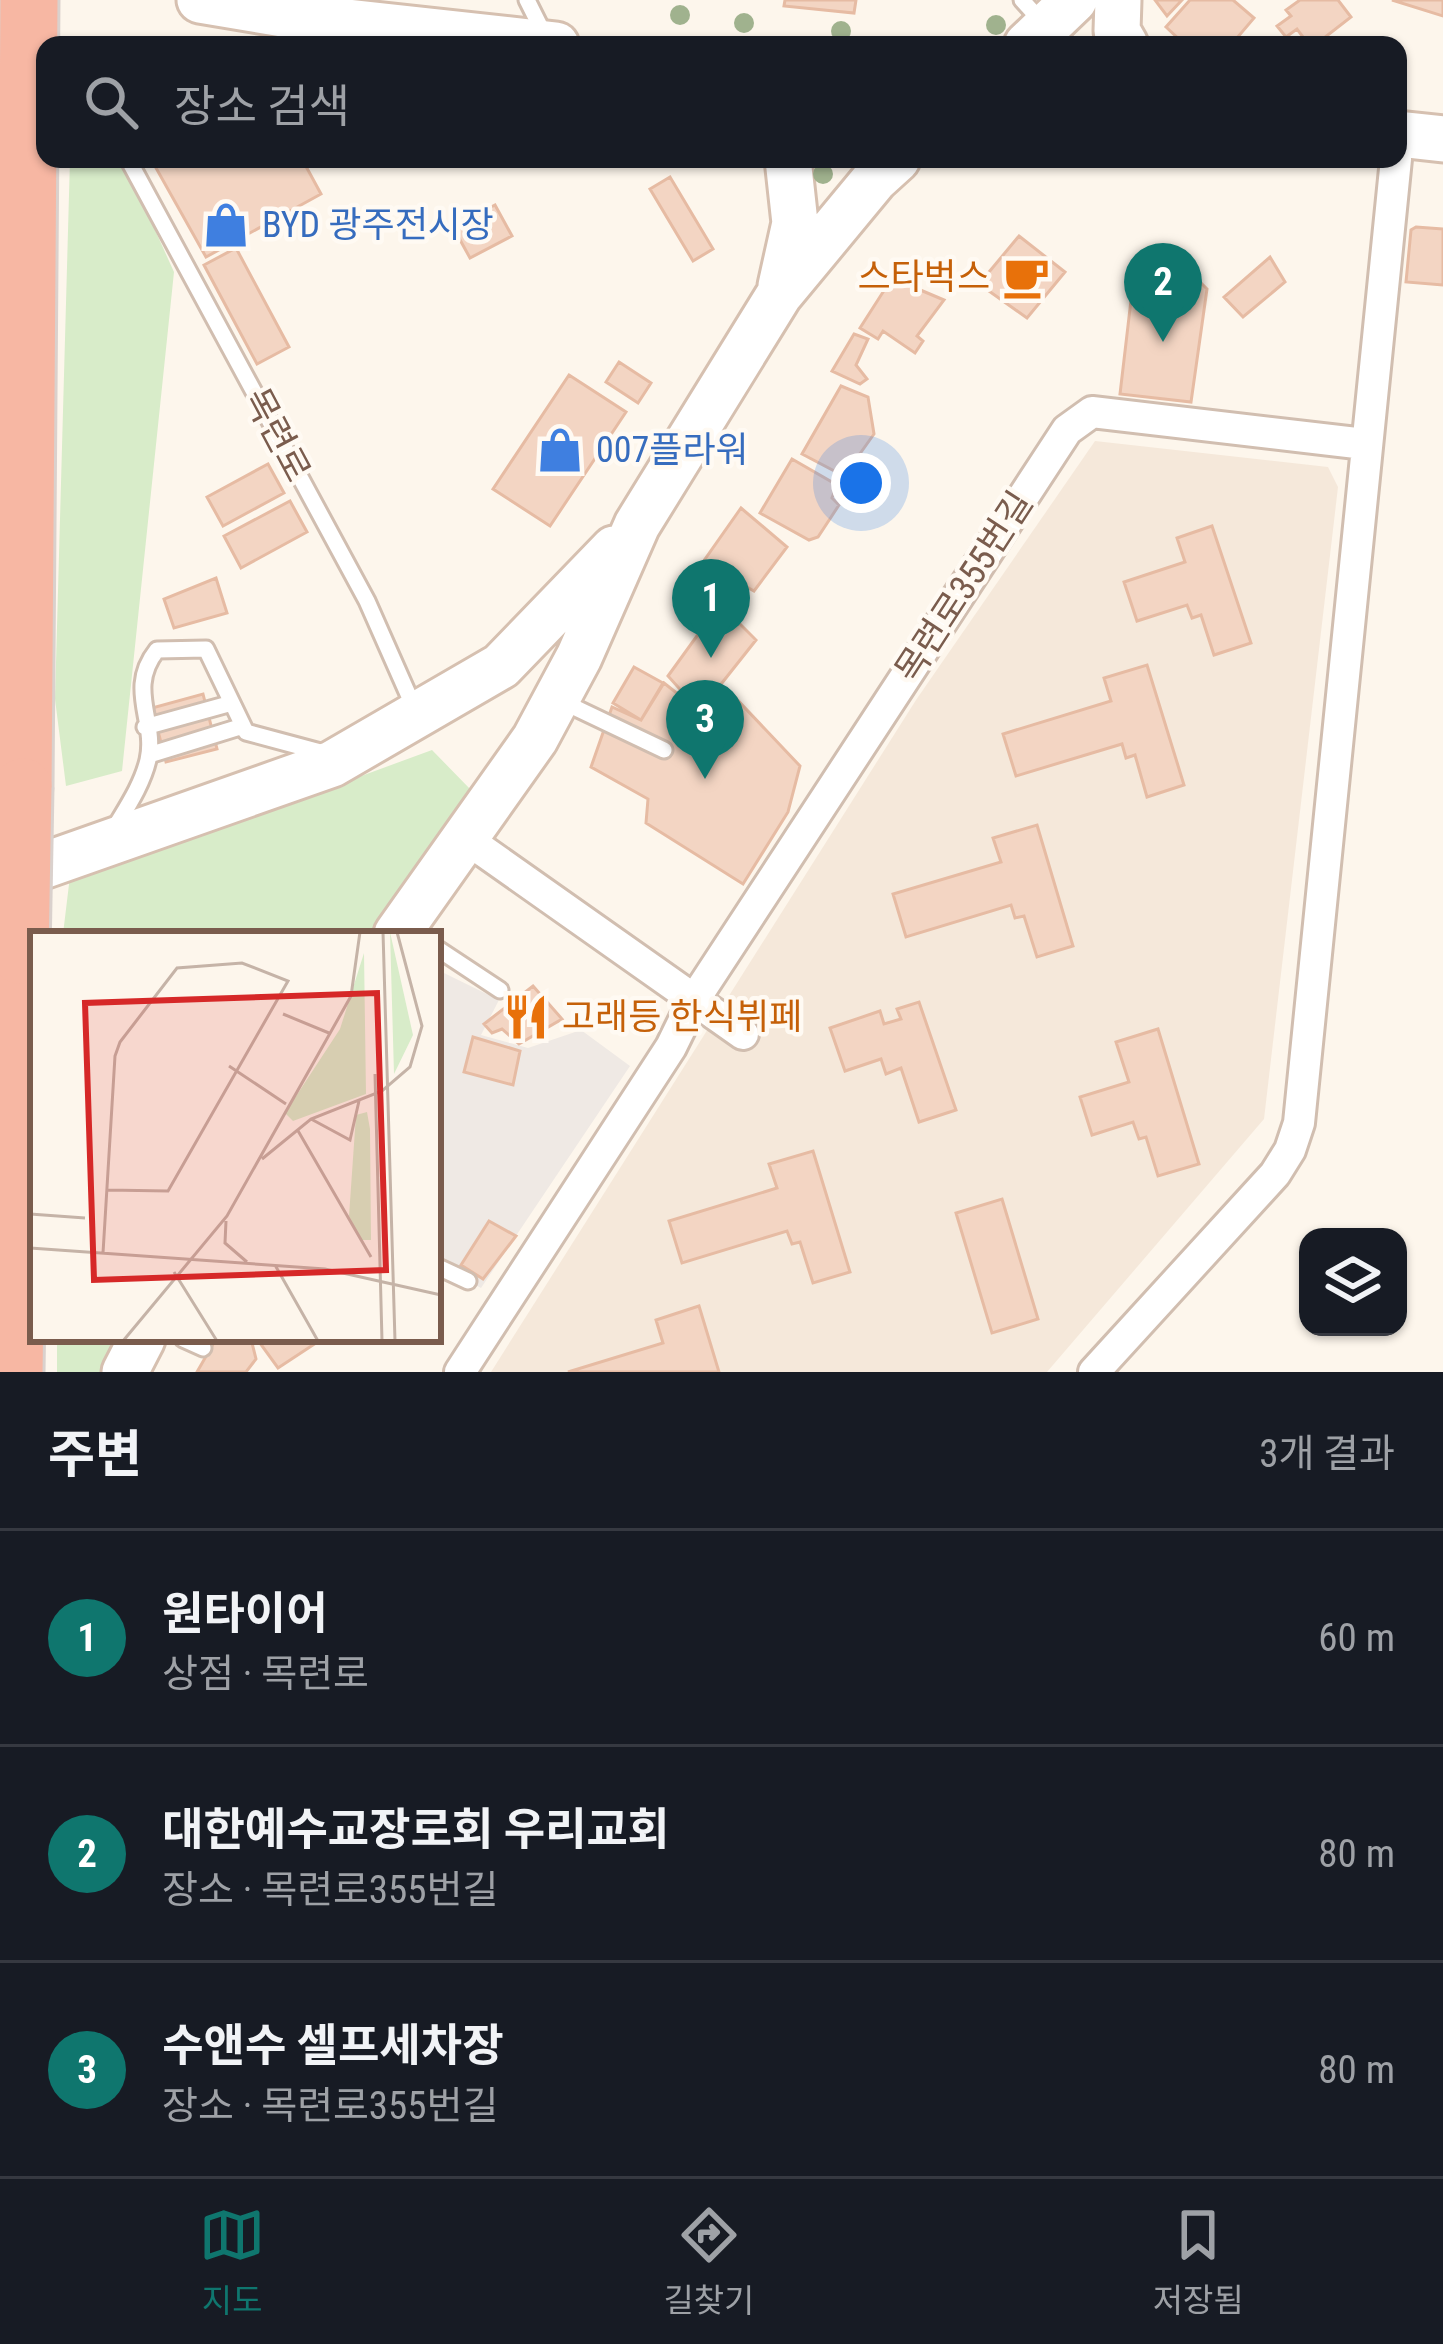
<!DOCTYPE html>
<html lang="ko">
<head>
<meta charset="utf-8">
<style>
	:root { --surface:#171b24; --page:#242831; --text:#f1f3f6; --muted:#9ea1a6; --line:#363941; --accent:#0f766e }
	body { margin:0; font-family:"Roboto Condensed","Noto Sans KR",sans-serif; background:var(--page); color:var(--text) }
	.controls { position:absolute; right:36px; bottom:36px; display:grid; overflow:hidden; border-radius:24px; box-shadow:0 3px 9px #0004 }
	.controls button { width:108px; height:108px; display:grid; place-items:center; padding:0; border:0; border-bottom:3px solid var(--line); background:var(--surface); color:var(--text); font:60px sans-serif }
	.you { position:absolute; left:861px; top:483px; width:42px; height:42px; margin:-30px; border:9px solid #fff; border-radius:50%; background:#1a73e8; box-shadow:0 0 0 18px #1a73e833 }
	.badge { display:grid; place-items:center; width:78px; height:78px; border-radius:50%; background:var(--accent); color:#fff; font-size:39px; font-weight:700 }
	.pin { position:absolute; translate:-50% -99px; filter:drop-shadow(0 3px 6px #0008) }
	.pin::after { content:''; position:absolute; top:63px; width:42px; height:36px; background:inherit; clip-path:polygon(0 0,100% 0,50% 100%) }
	.list { margin:0; padding:0; list-style:none }
	h2 { display:flex; justify-content:space-between; align-items:center; height:156px; margin:0; padding:0 48px; font-size:51px }
	h2 small { font-size:39px; font-weight:400; color:var(--muted) }
	.list li { display:grid; grid-template-columns:78px 1fr auto; gap:36px; align-items:center; box-sizing:border-box; height:216px; padding:0 48px; border-top:3px solid var(--line) }
	.list b { display:block; font-size:45px; white-space:nowrap }
	.list p { margin:0; font-size:39px; white-space:nowrap; color:var(--muted) }
	.list em { font-size:39px; font-style:normal; color:var(--muted) }
	.icon { flex:none; width:66px; height:66px; fill:none; stroke:currentColor; stroke-width:2; stroke-linecap:round; stroke-linejoin:round }
	.map { position:relative; flex:none; width:1443px; height:1372px; overflow:hidden }
	.search { position:absolute; background:var(--surface); box-shadow:0 3px 9px #0004; left:36px; right:36px; top:36px; height:132px; display:flex; align-items:center; gap:30px; box-sizing:border-box; padding:0 42px; border-radius:24px; color:var(--muted); font-size:45px }
	.sheet { height:804px; background:var(--surface) }
	nav { display:flex; justify-content:space-around; align-items:center; box-sizing:border-box; height:168px; border-top:3px solid var(--line); background:var(--surface); font-size:33px; color:var(--muted) }
	nav a { display:grid; justify-items:center; gap:6px }
	nav .on { color:var(--accent) }
	.map>svg:first-child { display:block }
	.residential { fill:#f5e8da }
	.industrial { fill:#efe9e4 }
	.green { fill:#d8ecc9 }
	.building { fill:#f3d5c3; stroke:#e6bba3; stroke-width:3 }
	.lines { fill:none; stroke-linecap:round; stroke-linejoin:round }
	.lane-casing { stroke:#d1beb0; stroke-width:21 }
	.street-casing { stroke:#d1beb0; stroke-width:36 }
	.secondary-casing { stroke:#d6c0b0; stroke-width:51 }
	.highway-casing { stroke:#dad1cd; stroke-width:63 }
	.lane { stroke:#fff; stroke-width:15 }
	.street { stroke:#fff; stroke-width:30 }
	.secondary { stroke:#fff; stroke-width:45 }
	.highway { stroke:#f7b7a3; stroke-width:57 }
	.highway-bridge-casing { stroke:#dad1cd; stroke-width:63; stroke-linecap:butt }
	.highway-bridge { stroke:#f7b7a3; stroke-width:57 }
	.tree { fill:#a0b28e }
	.labels { text-anchor:middle; dominant-baseline:central; stroke-width:9; stroke-linejoin:round; paint-order:stroke }
	.shop-label { font-size:36px; fill:#366cbe; stroke:#fffaf3; text-anchor:start }
	.food-label { font-size:36px; fill:#c56008; stroke:#fffaf3; text-anchor:end }
	.street-label { font-size:36px; fill:#7a5c4d; stroke:#fffaf3 }
	.inset-road { fill:none; stroke:#c5b3a7; stroke-width:3 }
	.view { fill:#d62828; fill-opacity:0.15; stroke:#d62828; stroke-width:6 }
	.inset-edge { fill:none; stroke:#7a5c4d; stroke-width:6 }
</style>
</head>
<body>
<div class="map">
<svg width="1443" height="1372" viewBox="0 0 1443 1372">
	<rect width="100%" height="100%" fill="#fdf6ec"/>
	<path class="residential" d="M1095,441L1328,467L1338,487L1264,1119L1047,1372H491L916,700Z"/>
	<path class="industrial" d="M444,973L499,1000L481,1035L528,1048L581,1030L630,1066L481,1288L438,1265V981Z"/>
	<path class="green" d="M70,159H123L174,272L122,771L66,786L55,699Z
		M432,750L472,791L373,934H63L70,876L236,822Z
		M57,1339H123L108,1372H57Z"/>
	<path class="building" d="M785,0H856L854,13L784,6Z
		M1155,0H1182L1167,16Z
		M1190,0H1233L1254,18L1231,45L1181,41L1166,27Z
		M1300,0H1338L1351,17L1315,45H1309L1297,29L1286,37L1277,26L1291,16L1286,10Z
		M1392,0H1443V16Z
		M151,159H302L321,194L206,257Z
		M670,177L713,249L693,261L650,189Z
		M495,205L512,236L470,258L453,227Z
		M1416,227L1443,229V285L1406,282L1411,230Z
		M1019,236L1065,272L1027,318L979,284Z
		M236,248L289,347L257,364L204,265Z
		M1270,257L1285,282L1243,317L1224,297Z
		M1135,266L1188,270L1207,289L1191,402L1120,394Z
		M892,278L944,300L917,336L923,341L915,353L883,331L878,339L860,328Z
		M854,334L868,339L856,365L867,379L860,384L832,371Z
		M619,362L651,383L638,403L606,382Z
		M569,375L626,412L550,526L493,489Z
		M841,386L868,397L874,434L844,476L802,454Z
		M792,459L837,485L832,498L839,505L818,537L809,540L760,513Z
		M268,464L284,493L223,526L207,497Z
		M290,501L307,532L241,568L224,536Z
		M741,508L787,547L754,591L703,562Z
		M1212,526L1251,643L1214,655L1201,615L1192,618L1187,605L1137,621L1124,582L1185,562L1177,538Z
		M216,578L227,613L174,628L164,599Z
		M720,604L756,640L710,698L696,707L668,676Z
		M1147,665L1184,785L1147,797L1135,755L1126,758L1122,744L1016,776L1003,734L1111,701L1104,678Z
		M634,667L663,683L641,720L613,703Z
		M664,683L698,710L728,690L800,766L788,812L743,884L646,823L648,799L591,767L612,707L641,720Z
		M203,694L217,749L166,762L152,708Z
		M1037,825L1073,946L1037,957L1024,916L1015,918L1011,905L906,937L893,894L1001,862L993,838Z
		M533,986L562,1019L519,1044L502,1029L492,1033L484,1024Z
		M919,1002L956,1110L919,1122L901,1068L886,1074L881,1059L845,1071L830,1028L880,1011L884,1024L901,1019L897,1009Z
		M1158,1029L1199,1164L1158,1176L1146,1137L1139,1139L1133,1122L1092,1135L1080,1097L1129,1082L1116,1042Z
		M473,1037L520,1051L513,1085L464,1072Z
		M813,1151L850,1272L813,1283L800,1242L792,1244L787,1231L682,1263L669,1221L777,1188L769,1164Z
		M1002,1199L1038,1319L992,1333L956,1213Z
		M489,1221L516,1236L483,1279L461,1265Z
		M699,1306L719,1372H568L663,1343L656,1320Z
		M216,1339H251L256,1359L246,1372H197Z
		M257,1339H322L278,1368Z"/>
	<g class="lines">
		<g class="lane-casing">
			<path id="lane" d="M527,0L545,36
				M1022,0L1042,22
				M128,159L367,601L416,712
				M559,700L664,750
				M145,727L232,703
				M149,755L243,726
				M114,829C127,807 142,785 148,760C157,721 126,689 157,650L206,649L246,732L324,753
				M438,949L500,990
				M438,1267L468,1281
				M183,1339L203,1348"/>
		</g>
		<g class="street-casing">
			<path id="street" d="M465,838L743,1034
				M460,1372L671,1047L694,1000L1067,430L1092,412L1365,444
				M1094,1372L1275,1174L1290,1150L1299,1123L1396,159"/>
		</g>
		<g class="secondary-casing">
			<path id="secondary" d="M200,0L301,17L556,45
				M1118,0L1117,31L1125,45
				M1027,45L1074,0
				M1398,134L1443,139
				M781,286L795,223L788,159
				M0,881L332,764L501,666L614,549
				M397,934L535,739L579,657L637,525L779,295L875,179L897,159
				M125,1372L142,1339"/>
		</g>
		<g class="highway-casing">
			<path id="highway" d="M23,787L29,0
				M14,1372L20,955"/>
		</g>
		<use href="#lane" class="lane"/>
		<use href="#street" class="street"/>
		<use href="#secondary" class="secondary"/>
		<use href="#highway" class="highway"/>
		<g class="highway-bridge-casing">
			<path id="highway-bridge" d="M20,955L23,787"/>
		</g>
		<use href="#highway-bridge" class="highway-bridge"/>
	</g>
	<g class="tree">
		<circle cx="680" cy="15" r="10"/>
		<circle cx="744" cy="23" r="10"/>
		<circle cx="996" cy="25" r="10"/>
		<circle cx="841" cy="31" r="10"/>
		<circle cx="823" cy="174" r="10"/>
	</g>
	<defs>
		<g id="shop-bare" transform="scale(3.6)"><path d="M-5-2.5h2.3a2.7 3.5 0 0 1 5.4 0H5L5.5 6h-11ZM-1.5-2.5h3a1.5 2.3 0 0 0-3 0Z" fill="#3f7fe0" stroke="#fffaf3" stroke-width="2.5" paint-order="stroke"/></g>
		<g id="cafe-bare" transform="scale(3.6)"><path d="M-5.5-4.5H6V0H3Q3 3.5 0 3.5H-2.5Q-5.5 3.5-5.5 0ZM3-3.2v2h1.7v-2ZM-6 4.5H4V6H-6Z" fill="#e8710a" stroke="#fffaf3" stroke-width="2.5" paint-order="stroke"/></g>
		<g id="restaurant-bare" transform="scale(3.6)"><path d="M-5-6h1v4h1v-4h1v4h1v-4h1v5L-1.5 .5V6h-2V.5L-5-1ZM5-6V6H3V1.5H1.5Q1.5-4 5-6Z" fill="#e8710a" stroke="#fffaf3" stroke-width="2.5" paint-order="stroke"/></g>
	</defs>
	<g fill-rule="evenodd">
		<use href="#shop-bare" x="226" y="225"/>
		<use href="#cafe-bare" x="1026" y="277"/>
		<use href="#shop-bare" x="560" y="450"/>
		<use href="#restaurant-bare" x="526" y="1017"/>
	</g>
	<g class="labels">
		<g class="shop-label">
			<text x="262" y="225">BYD 광주전시장</text>
			<text x="596" y="450">007플라워</text>
		</g>
		<g class="food-label">
			<text x="990" y="277">스타벅스</text>
			<text x="562" y="1017" text-anchor="start">고래등 한식뷔페</text>
		</g>
		<g class="street-label">
			<text transform="translate(277 435) rotate(62)">목련로</text>
			<text transform="translate(964 587) rotate(-57)">목련로355번길</text>
		</g>
	</g>
	<g transform="translate(30 931)">
		<rect width="411" height="411" fill="#fdf6ec"/>
		<path d="M360,1L383,104L364,143ZM334,22L336,163L263,190L255,182L310,98ZM337,181L340,198L341,309H331L319,285L326,184Z" fill="#d8ecc9"/>
		<path class="inset-road" d="M353,1L365,410M253,83L299,102M199,135L256,173M345,143L352,410M281,188L320,209L329,170M267,198L341,326M232,228L281,188L352,160L380,136L392,95L367,1M0,283L55,287M196,290L195,312L217,331M0,317L295,338L411,364M73,322L85,125L90,111L147,37L212,32L258,50L138,260L77,259M245,334L288,410M144,341L187,410M93,410L197,285L321,65L330,1"/>
		<path class="view" d="M347,62L356,339L64,349L55,72Z"/>
		<rect width="411" height="411" class="inset-edge"/>
	</g>
</svg>
<div class="controls">
<button><svg class="icon" aria-label="layers" viewBox="0 0 24 24"><path d="M12 4l9 5-9 5-9-5zM3 14l9 5 9-5"/></svg></button>
</div>
<div class="you"></div>
<div class="pin badge" style="left:711px;top:658px">1</div>
<div class="pin badge" style="left:1163px;top:342px">2</div>
<div class="pin badge" style="left:705px;top:779px">3</div>
<div class="search"><svg class="icon" aria-label="search" viewBox="0 0 24 24"><circle cx="10" cy="10" r="6"/><path d="M15 15l6 6"/></svg>장소 검색</div>
</div>
<section class="sheet">
<h2>주변<small>3개 결과</small></h2>
<ul class="list">
<li><span class="badge">1</span><div><b>원타이어</b><p>상점 · 목련로</p></div><em>60 m</em></li>
<li><span class="badge">2</span><div><b>대한예수교장로회 우리교회</b><p>장소 · 목련로355번길</p></div><em>80 m</em></li>
<li><span class="badge">3</span><div><b>수앤수 셀프세차장</b><p>장소 · 목련로355번길</p></div><em>80 m</em></li>
</ul>
</section>
<nav>
<a class="on"><svg class="icon" aria-label="map" viewBox="0 0 24 24"><path d="M3 6l6-2 6 2 6-2v14l-6 2-6-2-6 2zM9 4v14M15 6v14"/></svg>지도</a>
<a><svg class="icon" aria-label="directions" viewBox="0 0 24 24"><path d="M12 3l9 9-9 9-9-9zM9 14v-3h6M13 9l2 2-2 2"/></svg>길찾기</a>
<a><svg class="icon" aria-label="saved" viewBox="0 0 24 24"><path d="M7 4h10v16l-5-4-5 4z"/></svg>저장됨</a>
</nav>
</body>
</html>
